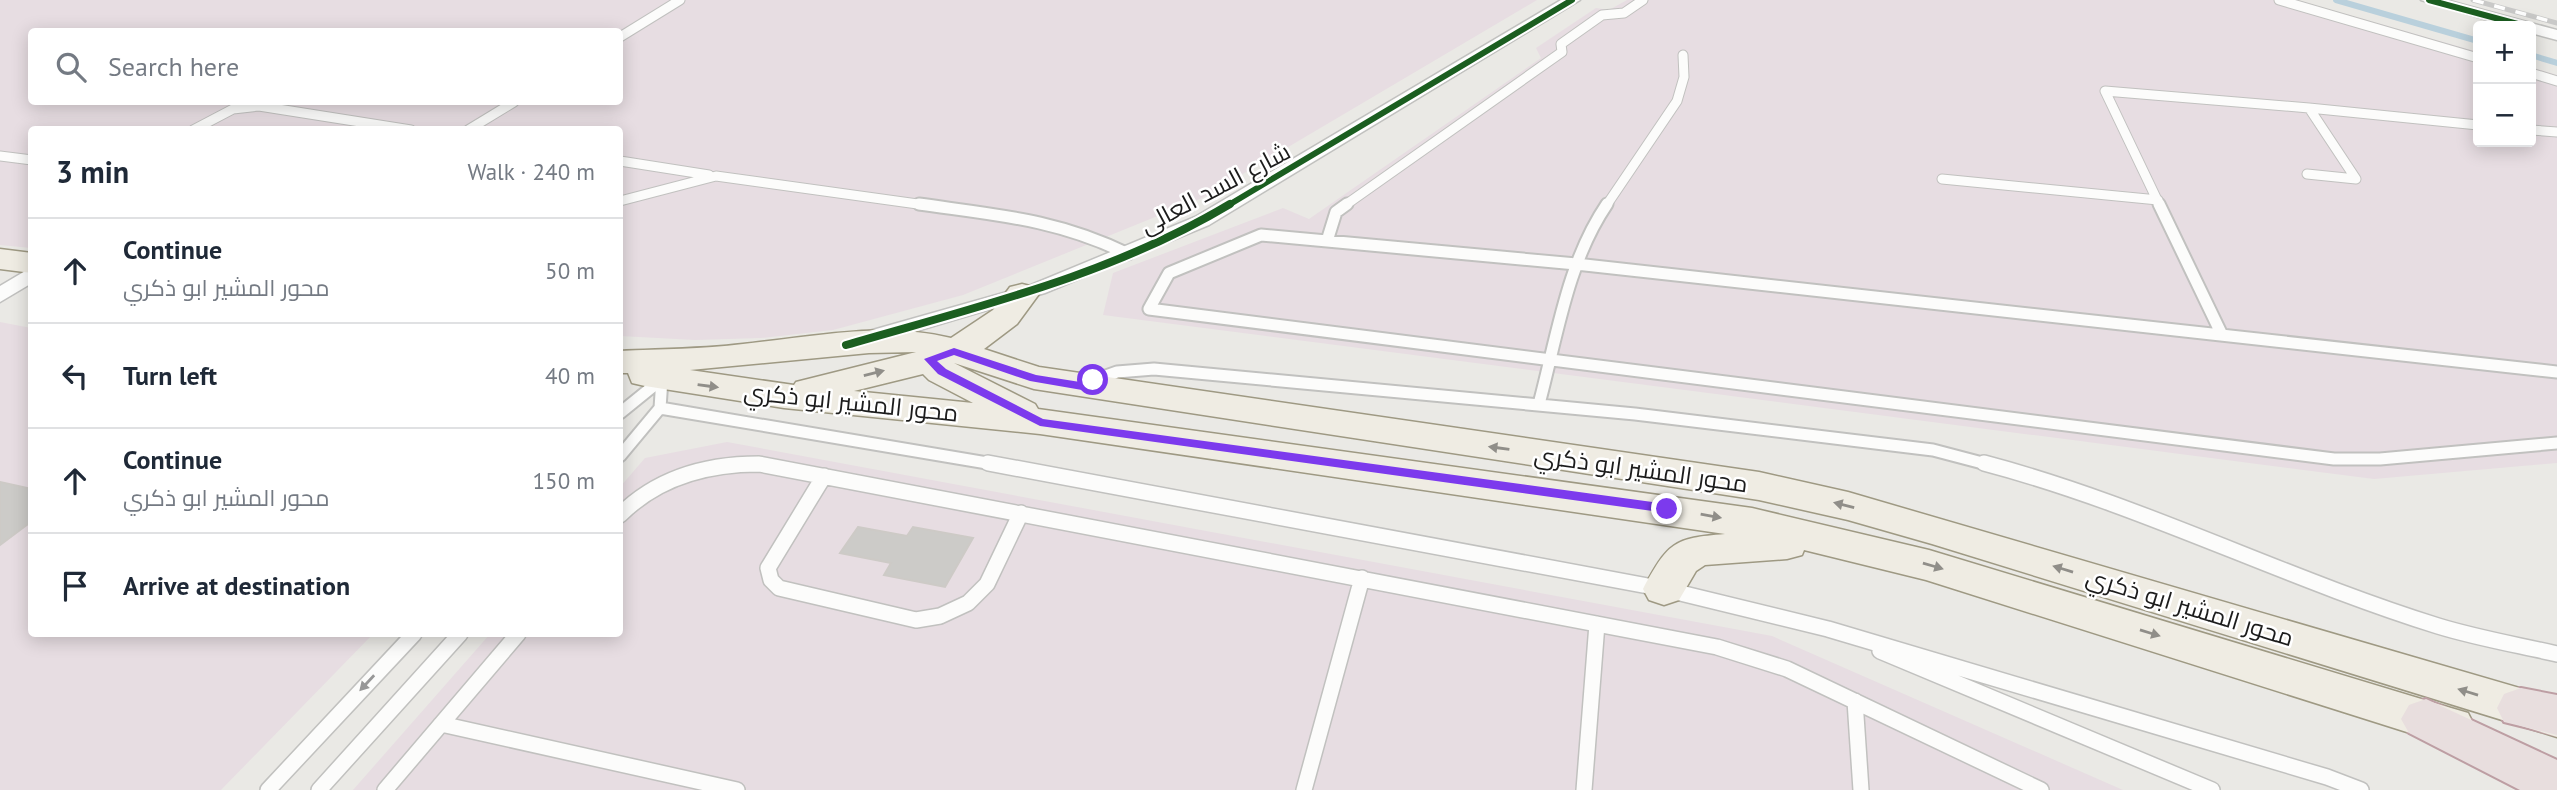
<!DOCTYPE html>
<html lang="en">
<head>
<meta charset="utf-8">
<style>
	:root { --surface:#fff; --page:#f6f6f7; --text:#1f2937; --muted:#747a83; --line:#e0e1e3 }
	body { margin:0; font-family:"PT Sans",Cairo,sans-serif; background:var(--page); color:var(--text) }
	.controls { position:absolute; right:21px; top:21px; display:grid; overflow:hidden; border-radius:7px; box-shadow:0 4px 18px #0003 }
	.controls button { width:63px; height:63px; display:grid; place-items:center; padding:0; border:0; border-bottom:2px solid var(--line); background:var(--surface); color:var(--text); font:35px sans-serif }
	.stop { position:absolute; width:21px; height:21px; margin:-16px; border:5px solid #7c3aed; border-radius:50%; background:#fff }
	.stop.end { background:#7c3aed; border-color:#fff; box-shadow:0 2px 7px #0008 }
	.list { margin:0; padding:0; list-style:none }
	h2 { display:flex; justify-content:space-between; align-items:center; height:91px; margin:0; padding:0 28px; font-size:30px }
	h2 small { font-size:23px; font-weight:400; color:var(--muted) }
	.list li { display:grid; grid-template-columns:46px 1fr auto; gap:21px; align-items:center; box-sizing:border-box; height:105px; padding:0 28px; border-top:2px solid var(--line) }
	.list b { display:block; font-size:26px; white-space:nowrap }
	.list p { margin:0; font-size:23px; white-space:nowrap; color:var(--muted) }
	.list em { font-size:23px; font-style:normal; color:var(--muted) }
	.icon { flex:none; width:38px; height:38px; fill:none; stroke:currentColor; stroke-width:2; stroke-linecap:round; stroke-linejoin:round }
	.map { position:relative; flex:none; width:2557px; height:790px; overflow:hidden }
	.search { position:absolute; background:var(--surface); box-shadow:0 4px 18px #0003; left:28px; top:28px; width:595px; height:77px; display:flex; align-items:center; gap:18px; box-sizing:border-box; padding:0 24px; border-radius:7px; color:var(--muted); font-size:26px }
	.panel { position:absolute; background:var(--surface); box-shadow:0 4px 18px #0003; left:28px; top:126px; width:595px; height:511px; border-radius:7px }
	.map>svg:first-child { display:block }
	.industrial { fill:#e7dde2; fill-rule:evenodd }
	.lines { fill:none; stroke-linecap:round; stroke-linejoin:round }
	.stream { stroke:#b9d0dc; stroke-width:6 }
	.building { fill:#cccbc8; stroke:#cdcac6; stroke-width:2 }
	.lane-far2-casing { stroke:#c1c1bf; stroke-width:11 }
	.lane-far1-casing { stroke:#c1c1bf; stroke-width:15 }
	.lane-casing { stroke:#c1c1bf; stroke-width:18 }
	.street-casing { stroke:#c1c1bf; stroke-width:3 }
	.primary-casing { stroke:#9e9983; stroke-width:3 }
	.highway-casing { stroke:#bd9ea3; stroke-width:4 }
	.lane-far2 { stroke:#fcfcfb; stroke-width:9 }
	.lane-far1 { stroke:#fcfcfb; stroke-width:11 }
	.lane { stroke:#fcfcfb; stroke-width:15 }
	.street { fill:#fcfcfb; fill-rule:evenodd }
	.primary { fill:#efece3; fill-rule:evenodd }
	.highway { fill:#e8dede; fill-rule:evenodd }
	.rail-casing { stroke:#c9c9c8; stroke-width:5 }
	.rail { stroke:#fff; stroke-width:3.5; stroke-dasharray:11; stroke-linecap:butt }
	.cycleway-far1-casing { stroke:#fff; stroke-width:10 }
	.cycleway-casing { stroke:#fff; stroke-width:12 }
	.cycleway-far1 { stroke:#1b5e20; stroke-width:6 }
	.cycleway { stroke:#1b5e20; stroke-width:8 }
	.oneway { fill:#908e89 }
	.oneway2 { fill:#979797 }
	.route { fill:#7c3aed }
	.labels { text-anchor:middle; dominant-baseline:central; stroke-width:5; stroke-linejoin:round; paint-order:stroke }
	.street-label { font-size:24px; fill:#1c1c1c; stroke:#fff }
</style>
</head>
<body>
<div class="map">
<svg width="2557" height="790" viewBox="0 0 2557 790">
	<rect width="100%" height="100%" fill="#eae9e5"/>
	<path class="industrial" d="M0,0H1537L1202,198L963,295L833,330L761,338L695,340L620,336V130H32L31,248L0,245ZM32,32H620V102H32Z
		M1627,0H2297L2478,52V142H2531V67L2557,75V463L2374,479L1103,315L1113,273L1283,208L1309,219L1541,58L1536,48L1596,8L1609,10Z
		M0,322L31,328L32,634H373L221,790H0Z
		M727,442L1772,636L2123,790H353L490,634H620V487L645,458Z"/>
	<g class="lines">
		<path class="stream" d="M2336,0L2478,41
			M2531,55L2557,63"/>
	</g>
	<path class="building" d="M0,482L32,489V521L0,545Z
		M858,527L907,536L913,527L973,538L945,587L884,575L891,563L840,553Z"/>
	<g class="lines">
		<g class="lane-far2-casing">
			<path id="lane-far2" d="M2279,0L2478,58
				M620,37L680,0
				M2531,73L2557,81
				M193,130L233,109L259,106L411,130
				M468,130L514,102
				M2531,130L2557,132
				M0,156L32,160
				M620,161L709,175
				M2307,174L2356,179L2309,108L2478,125
				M1942,179L2158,200
				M620,201L716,176L932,206
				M1344,206L1562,52L1561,44L1602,15L1624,13L1643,0
				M1606,206L1677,101L1684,77L1683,55
				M2160,206L2105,91L2309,108"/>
		</g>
		<g class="lane-far1-casing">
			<path id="lane-far1" d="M919,204C996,215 1057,219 1128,254
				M2159,204L2222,335
				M1327,241L1336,212L1347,204
				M2557,372L1576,264L1261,235L1169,273L1149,309L2334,459H2380L2557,443
				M1089,382L1117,372L1154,369L1635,414L1933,450L1990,465
				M1539,404C1557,337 1567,263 1607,204
				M660,408L999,465
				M620,413L662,379
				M620,456L660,408L662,379
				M730,465H764"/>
		</g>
		<g class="lane-casing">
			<path id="lane" d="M988,463L1664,589L1828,629L2327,777L2361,790
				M1984,463C2140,504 2284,578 2438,626C2477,638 2518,645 2557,654
				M824,476L768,568L771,580L779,588L916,620L940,616L968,603L987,584L1021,513
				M620,515C658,477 706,464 759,464L1717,647L1787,669L2041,790
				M1880,651L2212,790
				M1855,701L1861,790
				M441,724L737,790
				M268,790L414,634
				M319,790L460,634
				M385,790L518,634
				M1304,790L1362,578
				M1584,790L1597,624"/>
		</g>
		<g class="street-casing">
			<path id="street" d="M1561,0H1580L1209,225L1045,293L863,347L852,340L855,335L1031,285L1195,217Z
				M2421,0H2446L2557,30V40L2531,33V26H2508Z
				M32,267V283L0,302V286Z"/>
		</g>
		<g class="primary-casing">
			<path id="primary" d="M0,249L32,253V273L0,269Z
				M1022,284L1034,287L1039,294L1017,324L984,349L1039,367L1759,472L1848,492L2557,699V737L1932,544L1848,520L1759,500L1034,389L954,363L1035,404L1038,409L1752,508L1929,550L2451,708L2468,713L2475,727L2468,741L2451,746L1926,580L1804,550L1802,555L1787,559L1705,565L1696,571L1679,600L1664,605L1649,600L1643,589C1668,543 1673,538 1725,534L1040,434L784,408L645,386L632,383L628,373H620V351C661,349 702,349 743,344C811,337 884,321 951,338L993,310L1010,287ZM916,352L796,382L794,385L690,370L869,353ZM923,374L929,380L973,403L854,391Z"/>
		</g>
		<g class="highway-casing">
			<path id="highway" d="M2521,688L2557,695V735L2504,722L2497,708L2504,694Z
				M2426,699L2557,760V790H2520L2409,733L2401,719L2409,705Z"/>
		</g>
		<use href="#lane-far2" class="lane-far2"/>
		<use href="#lane-far1" class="lane-far1"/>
		<use href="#lane" class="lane"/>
		<use href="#street" class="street"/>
		<use href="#primary" class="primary"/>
		<use href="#highway" class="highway"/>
		<g class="rail-casing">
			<path id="rail" d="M2473,0L2557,23"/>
		</g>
		<use href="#rail" class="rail"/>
		<g class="cycleway-far1-casing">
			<path id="cycleway-far1" d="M2429,0L2525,26
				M1227,206L1572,0"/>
		</g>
		<g class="cycleway-casing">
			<path id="cycleway" d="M846,345C976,307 1112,275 1230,204"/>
		</g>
		<use href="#cycleway-far1" class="cycleway-far1"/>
		<use href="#cycleway" class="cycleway"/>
	</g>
	<defs><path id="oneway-solid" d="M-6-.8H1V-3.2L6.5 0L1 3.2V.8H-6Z" transform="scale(1.75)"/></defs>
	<g class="oneway">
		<use href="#oneway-solid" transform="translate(874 373) rotate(-14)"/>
		<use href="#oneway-solid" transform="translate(708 386) rotate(8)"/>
		<use href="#oneway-solid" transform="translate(1499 448) rotate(-172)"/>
		<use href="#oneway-solid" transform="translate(1844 505) rotate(-166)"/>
		<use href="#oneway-solid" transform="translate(1711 516) rotate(10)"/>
		<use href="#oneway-solid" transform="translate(1933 566) rotate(16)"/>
		<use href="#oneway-solid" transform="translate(2063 569) rotate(-163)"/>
		<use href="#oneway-solid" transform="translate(2150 633) rotate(17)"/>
		<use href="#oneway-solid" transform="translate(2468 692) rotate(-163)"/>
	</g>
	<use class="oneway2" href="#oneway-solid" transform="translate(367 683) rotate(133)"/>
	<path class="route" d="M954,348L1036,375L1080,382L1096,378V383L1082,390L1030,381L954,355L937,361L946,369L1043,419L1667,504L1674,509L1667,513L1040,426L938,374L924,359Z"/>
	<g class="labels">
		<g class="street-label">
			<text transform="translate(1215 188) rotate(-28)">شارع السد العالى</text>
			<text transform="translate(851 402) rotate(6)">محور المشير ابو ذكري</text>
			<text transform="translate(1641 469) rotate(8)">محور المشير ابو ذكري</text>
			<text transform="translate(2190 607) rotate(17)">محور المشير ابو ذكري</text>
		</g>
	</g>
</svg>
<div class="controls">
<button>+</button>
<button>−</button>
</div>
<div class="stop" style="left:1093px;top:380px"></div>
<div class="stop end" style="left:1667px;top:509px"></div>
<div class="search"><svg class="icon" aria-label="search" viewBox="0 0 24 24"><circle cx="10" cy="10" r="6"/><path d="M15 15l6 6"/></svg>Search here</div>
<section class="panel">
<h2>3 min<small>Walk · 240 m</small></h2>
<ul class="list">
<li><svg class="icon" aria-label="ahead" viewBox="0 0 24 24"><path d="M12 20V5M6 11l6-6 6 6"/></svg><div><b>Continue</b><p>محور المشير ابو ذكري</p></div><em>50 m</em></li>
<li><svg class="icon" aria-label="left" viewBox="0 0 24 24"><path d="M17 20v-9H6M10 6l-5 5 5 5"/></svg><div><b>Turn left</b></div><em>40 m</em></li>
<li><svg class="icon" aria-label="ahead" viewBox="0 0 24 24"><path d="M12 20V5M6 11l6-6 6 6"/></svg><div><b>Continue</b><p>محور المشير ابو ذكري</p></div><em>150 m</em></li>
<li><svg class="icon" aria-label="arrive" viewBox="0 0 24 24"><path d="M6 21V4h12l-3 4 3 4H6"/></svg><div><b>Arrive at destination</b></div></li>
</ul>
</section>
</div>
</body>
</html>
